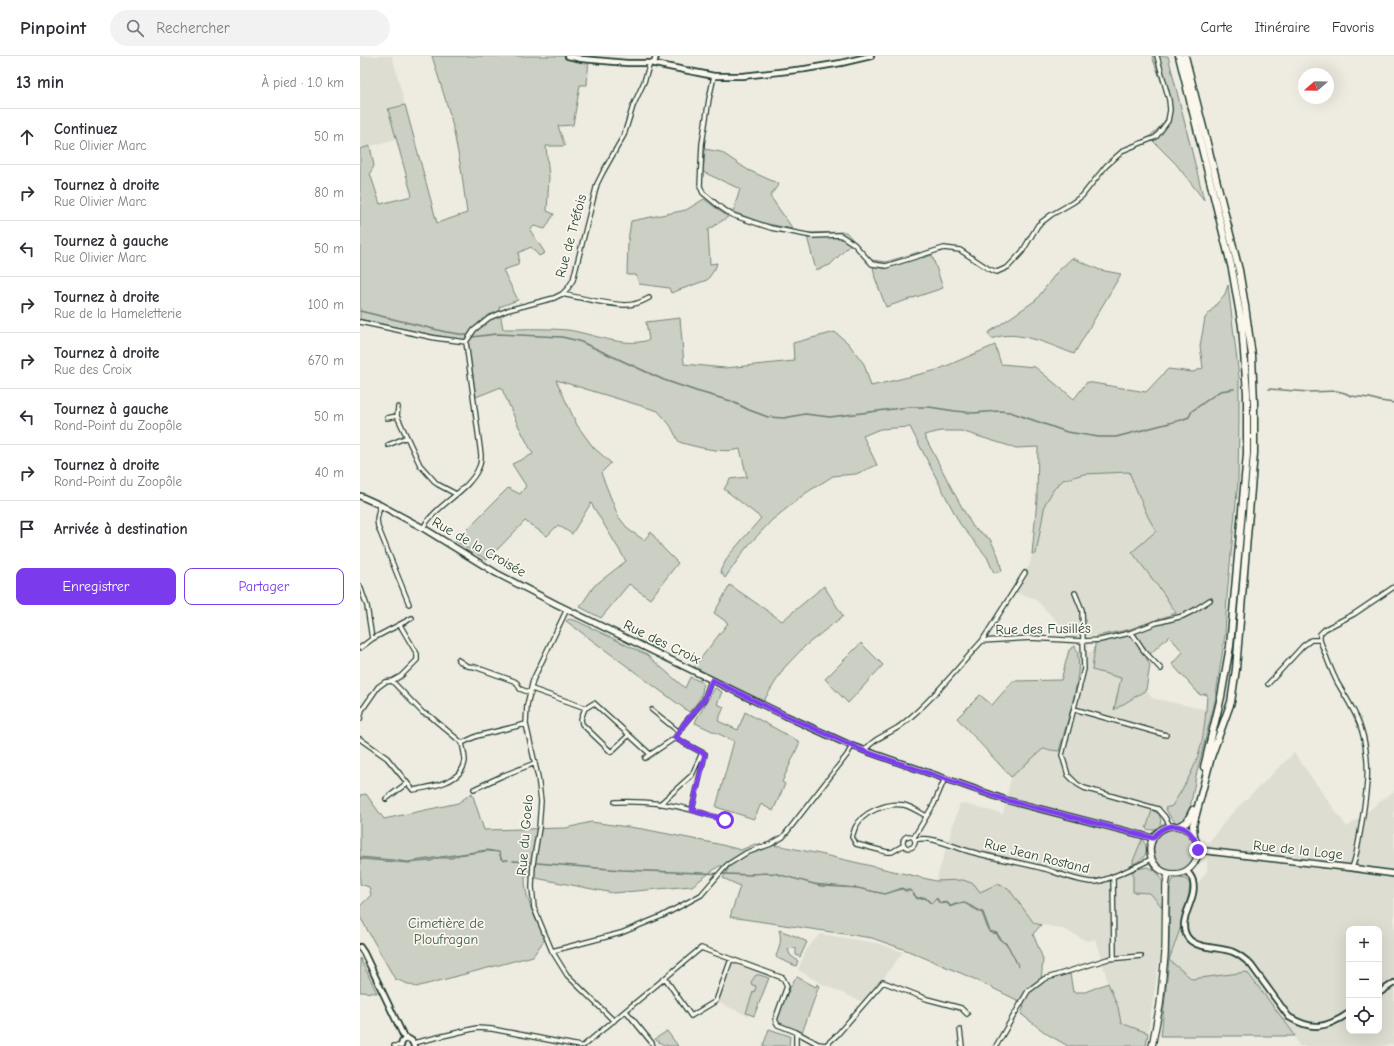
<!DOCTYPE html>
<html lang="fr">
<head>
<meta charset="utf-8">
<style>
	:root { --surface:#fff; --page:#f2f2f3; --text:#2b2b33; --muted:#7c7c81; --line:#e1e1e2; --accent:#7c3aed }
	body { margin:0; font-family:"Comic Neue",sans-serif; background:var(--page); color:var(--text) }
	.controls { position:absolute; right:12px; bottom:12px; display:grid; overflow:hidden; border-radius:8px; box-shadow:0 4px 16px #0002 }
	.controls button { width:36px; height:36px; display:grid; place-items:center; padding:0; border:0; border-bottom:1px solid var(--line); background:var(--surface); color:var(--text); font:20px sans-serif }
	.compass { position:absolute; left:938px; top:12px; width:36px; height:36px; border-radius:50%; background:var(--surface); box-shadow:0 4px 16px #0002; rotate:250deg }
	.stop { position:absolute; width:12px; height:12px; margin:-9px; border:3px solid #7c3aed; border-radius:50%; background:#fff }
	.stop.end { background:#7c3aed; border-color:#fff; box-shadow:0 1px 4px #0008 }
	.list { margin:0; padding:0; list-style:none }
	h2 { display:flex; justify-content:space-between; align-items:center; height:52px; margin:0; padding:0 16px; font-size:17px }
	h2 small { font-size:13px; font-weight:400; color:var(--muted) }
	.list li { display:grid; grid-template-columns:26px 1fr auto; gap:12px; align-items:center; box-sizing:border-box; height:56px; padding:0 16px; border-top:1px solid var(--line) }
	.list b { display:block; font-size:15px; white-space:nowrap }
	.list p { margin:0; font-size:13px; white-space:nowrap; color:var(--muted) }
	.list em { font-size:13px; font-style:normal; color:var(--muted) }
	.actions { display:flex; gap:8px; padding:12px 16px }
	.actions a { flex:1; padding:9px 0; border:1px solid var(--accent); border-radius:8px; text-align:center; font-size:14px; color:var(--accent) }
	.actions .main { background:var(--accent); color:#fff }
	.icon { flex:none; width:22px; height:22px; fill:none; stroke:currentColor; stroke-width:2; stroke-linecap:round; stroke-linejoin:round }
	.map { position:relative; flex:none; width:1034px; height:990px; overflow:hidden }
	header { display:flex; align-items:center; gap:24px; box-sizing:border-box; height:56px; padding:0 20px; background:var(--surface); border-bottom:1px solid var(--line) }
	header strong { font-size:19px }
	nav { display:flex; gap:22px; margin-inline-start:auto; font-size:14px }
	.search { width:280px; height:36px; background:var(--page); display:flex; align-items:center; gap:10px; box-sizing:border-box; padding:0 14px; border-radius:22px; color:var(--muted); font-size:15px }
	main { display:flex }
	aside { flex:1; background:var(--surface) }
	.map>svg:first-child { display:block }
	.built { fill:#ddddd2; fill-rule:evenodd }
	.green { fill:#cbcfc4; stroke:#75867c }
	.water { fill:#9fa89f; stroke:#6c7d74 }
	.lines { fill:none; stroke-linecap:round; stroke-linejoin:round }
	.stream { stroke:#6c7d74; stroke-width:1.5 }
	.minor-casing { stroke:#1f3d34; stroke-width:6 }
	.tertiary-casing { stroke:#1f3d34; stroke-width:8 }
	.secondary-casing { stroke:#1f3d34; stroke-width:8 }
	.primary-casing { stroke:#1f3d34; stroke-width:8 }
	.trunk-casing { stroke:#1f3d34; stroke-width:9 }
	.minor { stroke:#fbf7ec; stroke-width:3.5 }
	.tertiary { stroke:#fbf7ec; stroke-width:4.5 }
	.secondary { stroke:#fbf7ec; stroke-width:5 }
	.primary { stroke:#fbf7ec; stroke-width:5.5 }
	.trunk { stroke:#fbf7ec; stroke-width:6 }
	.route { stroke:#7c3aed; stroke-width:5 }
	.labels { text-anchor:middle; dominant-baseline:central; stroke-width:3.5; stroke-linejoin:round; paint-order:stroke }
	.street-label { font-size:14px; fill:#1f3d34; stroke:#fbf7ec }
	.park-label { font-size:14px; fill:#415a51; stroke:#fbf7ec }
</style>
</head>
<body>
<header>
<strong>Pinpoint</strong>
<div class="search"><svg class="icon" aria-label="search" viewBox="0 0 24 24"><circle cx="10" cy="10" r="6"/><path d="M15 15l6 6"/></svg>Rechercher</div>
<nav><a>Carte</a><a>Itinéraire</a><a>Favoris</a></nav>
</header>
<main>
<aside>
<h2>13 min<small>À pied · 1.0 km</small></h2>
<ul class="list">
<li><svg class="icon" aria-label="ahead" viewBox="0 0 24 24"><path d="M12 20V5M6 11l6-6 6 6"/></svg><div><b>Continuez</b><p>Rue Olivier Marc</p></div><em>50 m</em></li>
<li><svg class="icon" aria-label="right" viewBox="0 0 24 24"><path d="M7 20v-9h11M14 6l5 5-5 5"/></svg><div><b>Tournez à droite</b><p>Rue Olivier Marc</p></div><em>80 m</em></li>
<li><svg class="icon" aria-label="left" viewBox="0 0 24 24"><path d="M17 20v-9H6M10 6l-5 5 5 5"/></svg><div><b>Tournez à gauche</b><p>Rue Olivier Marc</p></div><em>50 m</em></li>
<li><svg class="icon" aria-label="right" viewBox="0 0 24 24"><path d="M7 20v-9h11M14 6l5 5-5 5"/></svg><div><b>Tournez à droite</b><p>Rue de la Hameletterie</p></div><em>100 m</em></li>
<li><svg class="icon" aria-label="right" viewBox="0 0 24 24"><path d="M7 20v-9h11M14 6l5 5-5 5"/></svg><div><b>Tournez à droite</b><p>Rue des Croix</p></div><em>670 m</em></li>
<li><svg class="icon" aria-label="left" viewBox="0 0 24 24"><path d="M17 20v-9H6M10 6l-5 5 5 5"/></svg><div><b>Tournez à gauche</b><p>Rond-Point du Zoopôle</p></div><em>50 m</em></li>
<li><svg class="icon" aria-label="right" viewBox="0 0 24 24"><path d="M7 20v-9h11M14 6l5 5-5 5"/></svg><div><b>Tournez à droite</b><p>Rond-Point du Zoopôle</p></div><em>40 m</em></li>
<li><svg class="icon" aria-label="arrive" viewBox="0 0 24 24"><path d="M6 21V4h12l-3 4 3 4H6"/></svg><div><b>Arrivée à destination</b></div></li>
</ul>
<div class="actions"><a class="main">Enregistrer</a><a>Partager</a></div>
</aside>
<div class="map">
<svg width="1034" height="990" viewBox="0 0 1034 990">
	<rect width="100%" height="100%" fill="#eeece1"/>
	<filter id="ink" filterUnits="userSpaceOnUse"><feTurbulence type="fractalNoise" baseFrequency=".025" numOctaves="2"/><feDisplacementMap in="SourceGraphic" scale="8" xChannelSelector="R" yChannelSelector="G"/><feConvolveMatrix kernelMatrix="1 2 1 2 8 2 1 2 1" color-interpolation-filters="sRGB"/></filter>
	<g filter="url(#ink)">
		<path class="built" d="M0,0H32L45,49L28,53L36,83L0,93Z
			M769,416L788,461L796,475L803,537L816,557L767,574L744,579L712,581L674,542L650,535L669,510L672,498H676L685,448L694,433L703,424L724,418Z
			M718,596H734L732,614L762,622L754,654L786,634L792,642L847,654L839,697L823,734L812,750L792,754L773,805V836L790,837L802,851L800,899L788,977L761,967L758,951L748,927L743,909L742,901L735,883L727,885L703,873L674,867L648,832L620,836L576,825L600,747L643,758L651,721L683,693L699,695L718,621Z
			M934,697L987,771L1034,735V988L1022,990H939L932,975L887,916L832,923L809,904L820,875L829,840L847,815L848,787L870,759ZM989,873H1019V975H989Z
			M460,878L516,887L543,896L505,947L462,928L438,914L446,894Z
			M374,904L403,915L388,960L358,946Z"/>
		<path class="green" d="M72,0H229L227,29H220L213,69L198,70L205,90H186L189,121L187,155L194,158L185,173L174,170L170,174L185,197L179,200L171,191L158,197L159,200L158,209L143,214L158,244L139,251L143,273C163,273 188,272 208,274C234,278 263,292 289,284L286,266L320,262L324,308L365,312L434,305L433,287L475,276L488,287L504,308L511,330L577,314L635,289L641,308L675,311L714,343L727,326L786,336L808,313L833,316L843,312L840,290L845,262L865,238L868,229L879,321V365L878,426L867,540L865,579L855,645L836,720L829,758L823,764L817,767L811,762L805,752L812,750C822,734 833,716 839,697C844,680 846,657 847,638L840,639L812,608L823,596L809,580L786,602L790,609L786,634L754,654L761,622L732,614L736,580L767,574L816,557L803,537L772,496L796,475L788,461L769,416L724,418L703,424L694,433L685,448L676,498H672L677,443L678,391L656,392L601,375H581L564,379L593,435L613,471L630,483L638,499L642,515L634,517L627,501L600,468L550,371L520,373L503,380L517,409L496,418L473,420L446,437L412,464L386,492L365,522L360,515L369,499L401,462L364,433L370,423L387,421L380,393C364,398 335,391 319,386L310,369L298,355L196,324L217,369L233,391L251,407L241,417L258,460L269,474L284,484L291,476L303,492L318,507L290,543L269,528L241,562L220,551L234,530L266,505L231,447L212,478L198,469L187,480L165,465L127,504L95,485L148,432L160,438L166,430L152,408L173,398L157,367L141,331L116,341L108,287L105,285L54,275L0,263V93L10,90L14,110L10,117L20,148L52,140L28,53L45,49L77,167L107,157L101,112L91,62Z
			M792,0H808L844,144L816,108L789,81C795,75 804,69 807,60C812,46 796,14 792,0Z
			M345,93L361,96L388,114L419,128L410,140L433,173L403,167L373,156L380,133L343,116Z
			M344,143L368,161L348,174L350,208L357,207L355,213L347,224L311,237L309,232L279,228L276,219H267L268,185L271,165L326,154Z
			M486,176L494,185L470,209L456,214L446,177Z
			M559,196L563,202L572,199L583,232L526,251L515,222L512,204L526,206Z
			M712,202L740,214L761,218L714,298C691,289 655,272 632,283L628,277L676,244L697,216Z
			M370,529L422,565L464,530L483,560L445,590L424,612L403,646L334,611L368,567L354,557Z
			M209,563L217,565L287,599L325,632L330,621L342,626C345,639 337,647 329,656L206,565Z
			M501,587L523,609L488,647L465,623Z
			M715,590C727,610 705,672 699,695L683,693L651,721L597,662L620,639L632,649L653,625L701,624L709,594Z
			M355,632L362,636L357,648L364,651L358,665L378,674L385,656L440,686L422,726L425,728L413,755L401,748L394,763L356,751L374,685L335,667L337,662Z
			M112,737L124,774L206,772L231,766L283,773L358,788L381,794L395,788L421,790L460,798L576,825L603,824L614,828L620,836L637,828L648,832L674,867L681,869L673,878L683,903L681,926L700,919L710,918L713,936H725L748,927L758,951L761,967L788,977L786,990H708L687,978L661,958L664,950L659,945L610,921L546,894L512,882L370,861L380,830L363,822L369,811L359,810L332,830L253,837L165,820C164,843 176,863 185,883L173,900L56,931L35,923L0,861V850L11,839L9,831L0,828V739L6,738L24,763L98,747Z
			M792,754L799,758L801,764L800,770C795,774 792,775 786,773Z
			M794 794a21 21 0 1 1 42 0a21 21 0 1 1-42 0Z
			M782,783C791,795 785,803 773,808V805Z
			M787,811C807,817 803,834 802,851L790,837L773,836V814Z
			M820,822L826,823L830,828C828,854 818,879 809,904L832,923L887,916L932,975L935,980H801L809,904L810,831L813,823Z
			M419,874L438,881L447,886L440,901L436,899V892L428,893L430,899L438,905L436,910L417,902L416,900C420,890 422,884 419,874Z
			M0,902L17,937L0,936Z
			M396,919H400L409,922L394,960L386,957L393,936L395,935L396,930L392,929L391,926Z
			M437,921L456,931L457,928L459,930L442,977L427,974L416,966L419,955L434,924Z
			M409,973L430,980L429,990H403Z
			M307,975L318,990C308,990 302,990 295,983Z"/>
		<path class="water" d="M127,794L139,796L142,804L145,805L141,803L139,796L127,795L99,799L92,802H78L71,805L48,807L0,803V801L34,804L47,806Z
			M405,817L417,818L455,828L497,832L525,838L542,832L546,834H550L558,842L565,841L571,847L577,842L580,847L587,846L591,850L595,848L605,847L623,856L630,875L637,877L641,883L647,888L659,911L648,890L639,883L637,878L629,876L622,857L604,847L595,849L590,851L587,847L580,848L576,843L571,848L565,842L557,843L551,835H545L542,833L525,838L498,832L460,830L414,817L391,818Z"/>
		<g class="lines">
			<path class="stream" d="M0,255L86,276L106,279
				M112,281L136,278L202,281L219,285L304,324L336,335L371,345L389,354L408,361L424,362L445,358L470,361L549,351H569L595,355L614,357L639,355L650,356L707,376L739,381H756L821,364L829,361L832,355L860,335L874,333
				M909,333L949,336L977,335L985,337L991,340L1010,342L1020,345L1034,347
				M145,804H148
				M153,805L170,806
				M177,807L262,814L392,819"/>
			<g class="minor-casing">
				<path id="minor" d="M354,20L349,43L342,88L340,130L343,137L360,151L372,159L411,172L452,180L480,179L494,188L512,208L526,210L584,192L600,194L629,213L637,216L648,211L662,196L678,169L691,159L712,147L722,140L746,110L764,94L796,81L808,65L810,54L809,44L797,0
					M202,238C221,242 245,248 265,249C273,249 282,246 289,242
					M0,266L75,282L106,286
					M38,351L37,360L60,409L77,428L96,438
					M27,362L37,360
					M28,389L47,381
					M20,449L17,463L18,471L49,548
					M63,472C76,448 109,436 119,411C121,407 121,403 121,399L106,286L114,274L129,262L148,254L194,242L202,238L208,232L213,224L237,128L243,116L264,79L273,50L284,26L290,7
					M0,530L7,550L12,583
					M715,537L722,554L724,613L702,699L708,719L717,728L724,732L798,753L805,761L810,770
					M207,553L173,624L167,649L166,668L178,721L181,745L179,772L173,808L172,831L174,852L192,895L207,919L254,965
					M770,577L774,580L784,595L801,613
					M960,584C965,598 970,612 977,626C985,640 994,653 1000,669C1012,704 1007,735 1001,771C999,784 997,799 992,812
					M960,584V578L965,573L994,558L1034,531
					M622,585L665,517
					M0,592L12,583L52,562
					M98,604L107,610L115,611L154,625L157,627L160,633L171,637
					M32,625L63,657L70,660L102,687
					M908,628L943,590L951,584H960
					M172,633L226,652L234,647L290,698
					M225,652L221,663L222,668L251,696L269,679
					M714,653L806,679
					M292,654L319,676
					M0,663L2,654L18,631L25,626L32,625L41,620L57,604V598L40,569
					M315,682L345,698L332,754
					M0,683L27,702L53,734C70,731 102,727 105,705C105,699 103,692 102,687L117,680L166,668
					M504,695C513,683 526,679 537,672C542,669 547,664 552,660C578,638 599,610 622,585L671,582L723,585L740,584L770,577L796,567L823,560L833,555L850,544
					M285,702L315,682L324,668L344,644L351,624
					M114,733L142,720L175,707
					M26,743L47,727
					M255,746C281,745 307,747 332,754C343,757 354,761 365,764
					M300,748L332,719L342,697
					M543 786a6 6 0 1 1 12 0a6 6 0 1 1-12 0Z
					M554,781L574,748L585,722
					M555,784C570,779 591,790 605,794C631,802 659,806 685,813C698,817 722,827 735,826C746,825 780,809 791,803
					M544,789L532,796H527L496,788L492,781C493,778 494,775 495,772C502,756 527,746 544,749C552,751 559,756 566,760
					M753,820L754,901
					M192,895L261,877L302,860L341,839L367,809L386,797L411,788L423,781L487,699L492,690
					M305,922L341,892L423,922L427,930L415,964L418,969L436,976V990
					M266,955L292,987L293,990
					M600,974L602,990
					M436,976L458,988L466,989L477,979L523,926L567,943L601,952L607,958
					M53,987L117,972L132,973L220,990
					M34,990H41
					M223,990L305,922L331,960L356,945L371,903
					M636,990L668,935L684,923L748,903L781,900"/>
			</g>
			<g class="tertiary-casing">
				<path id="tertiary" d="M208,0L222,3L267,7H290L354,20H383L445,13L481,7L511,0
					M294,8L296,0
					M827,815C829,818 833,822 833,826C838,844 814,866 829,883C838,893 861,891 873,896C880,899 885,903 891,909L929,961C952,975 967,972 989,957
					M0,891L4,897L45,983
					M1019,937L1034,927
					M41,990L42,986L47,982L52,985L54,990"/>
			</g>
			<g class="secondary-casing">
				<path id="secondary" d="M0,440L20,449L63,472L136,517L196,548L426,660L492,690L646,744L793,782
					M838,794L992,812L1034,818"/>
			</g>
			<g class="primary-casing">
				<path id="primary" d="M790 794a24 24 0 1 1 48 0a24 24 0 1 1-48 0Z
					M792,990L800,949L805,898L806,829L808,818"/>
			</g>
			<g class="trunk-casing">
				<path id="trunk" d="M819,0L872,213L882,270L887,337V398L870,590L861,641L844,711
					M825,0L879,214L885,250L892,300L894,347V397L876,613L871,646L851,701L835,762L833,769L834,780
					M819,770L827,766L833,754"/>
			</g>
			<use href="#minor" class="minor"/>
			<use href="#tertiary" class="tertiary"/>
			<use href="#secondary" class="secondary"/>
			<use href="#primary" class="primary"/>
			<use href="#trunk" class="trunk"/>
		</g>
	</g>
	<g class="lines" filter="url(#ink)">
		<path class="route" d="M365,764L332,754L345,698L315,682L324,668L344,644L352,624L426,660L504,695L646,744L793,782C809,761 834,769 838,794"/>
	</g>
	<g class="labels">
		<g class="street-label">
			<text transform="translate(211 180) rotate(-75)">Rue de Tréfois</text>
			<text transform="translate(119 491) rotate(30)">Rue de la Croisée</text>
			<text transform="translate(683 573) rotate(-1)">Rue des Fusillés</text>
			<text transform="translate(302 586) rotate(26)">Rue des Croix</text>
			<text transform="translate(165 779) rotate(-85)">Rue du Goelo</text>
			<text transform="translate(938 794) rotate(6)">Rue de la Loge</text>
			<text transform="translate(677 800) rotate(14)">Rue Jean Rostand</text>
		</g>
		<g class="park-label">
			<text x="86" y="867">Cimetière de<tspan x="86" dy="16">Ploufragan</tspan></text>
		</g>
	</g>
</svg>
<div class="controls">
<button>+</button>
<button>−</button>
<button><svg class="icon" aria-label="locate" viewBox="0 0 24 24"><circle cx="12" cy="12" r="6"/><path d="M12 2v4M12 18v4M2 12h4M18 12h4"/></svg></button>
</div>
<svg class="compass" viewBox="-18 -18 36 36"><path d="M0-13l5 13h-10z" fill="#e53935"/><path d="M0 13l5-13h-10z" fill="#7c7c81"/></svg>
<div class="stop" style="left:365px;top:764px"></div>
<div class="stop end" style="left:838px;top:794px"></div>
</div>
</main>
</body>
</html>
